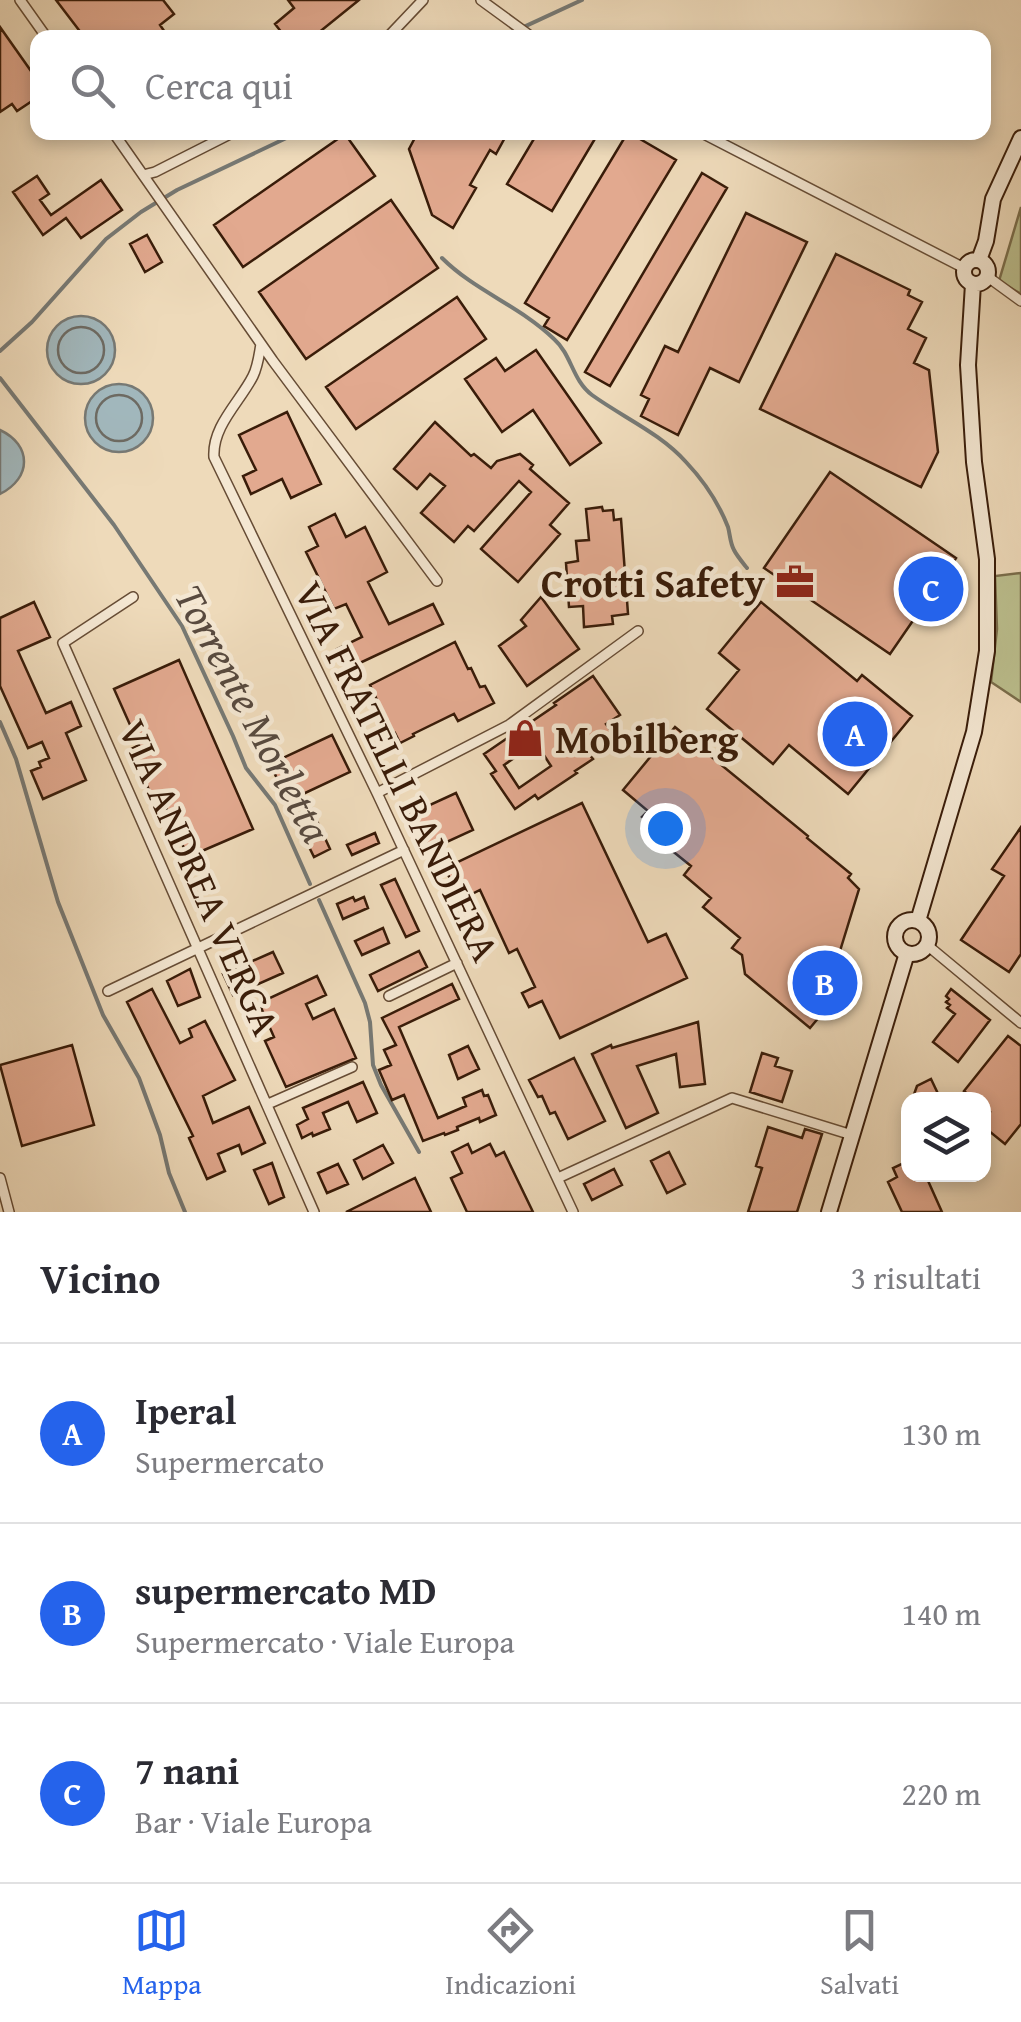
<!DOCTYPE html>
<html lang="it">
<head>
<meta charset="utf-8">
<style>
	:root { --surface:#fff; --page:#f2f2f3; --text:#2b2b33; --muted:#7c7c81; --line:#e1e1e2; --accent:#2563eb }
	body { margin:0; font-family:"Gentium Book Plus",serif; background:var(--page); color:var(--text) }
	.controls { position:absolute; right:30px; bottom:30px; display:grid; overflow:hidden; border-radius:20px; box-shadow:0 5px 15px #0003 }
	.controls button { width:90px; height:90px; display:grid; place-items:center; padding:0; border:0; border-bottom:2px solid var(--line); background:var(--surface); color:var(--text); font:50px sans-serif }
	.you { position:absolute; left:665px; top:828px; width:35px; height:35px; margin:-25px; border:8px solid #fff; border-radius:50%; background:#1a73e8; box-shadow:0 0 0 15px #1a73e833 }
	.badge { display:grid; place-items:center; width:65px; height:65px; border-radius:50%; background:var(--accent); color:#fff; font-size:32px; font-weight:700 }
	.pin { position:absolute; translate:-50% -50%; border:5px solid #fff; box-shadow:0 2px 10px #0006 }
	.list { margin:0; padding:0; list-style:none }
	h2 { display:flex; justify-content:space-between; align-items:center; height:130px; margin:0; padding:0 40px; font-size:42px }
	h2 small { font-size:32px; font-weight:400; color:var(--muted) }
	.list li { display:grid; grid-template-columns:65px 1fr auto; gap:30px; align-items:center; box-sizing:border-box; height:180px; padding:0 40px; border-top:2px solid var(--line) }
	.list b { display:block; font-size:38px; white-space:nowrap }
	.list p { margin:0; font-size:32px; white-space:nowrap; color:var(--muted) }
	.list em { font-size:32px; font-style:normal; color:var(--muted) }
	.icon { flex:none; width:55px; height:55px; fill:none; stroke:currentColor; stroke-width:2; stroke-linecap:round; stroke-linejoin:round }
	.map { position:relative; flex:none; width:1021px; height:1212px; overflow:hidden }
	.search { position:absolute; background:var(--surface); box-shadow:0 5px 15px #0003; left:30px; right:30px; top:30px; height:110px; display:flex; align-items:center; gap:25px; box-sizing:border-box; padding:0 35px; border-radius:20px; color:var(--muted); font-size:38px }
	.sheet { height:670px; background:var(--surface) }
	nav { display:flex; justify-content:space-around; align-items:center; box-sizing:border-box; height:140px; border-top:2px solid var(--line); background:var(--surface); font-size:28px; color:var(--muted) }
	nav a { display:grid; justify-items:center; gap:5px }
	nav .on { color:var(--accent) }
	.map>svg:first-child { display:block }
	.green { fill:#bbbe8d; stroke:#7a6d4b; stroke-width:2.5 }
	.water { fill:#a1b7bc; stroke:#777974; stroke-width:2.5 }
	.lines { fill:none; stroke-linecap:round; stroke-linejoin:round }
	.shore { stroke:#6d6a62; stroke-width:2.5 }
	.stream { stroke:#777974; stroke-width:4 }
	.building { fill:#e2a98f; stroke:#391c09; stroke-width:2.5; fill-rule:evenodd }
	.street-casing { stroke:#664c35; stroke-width:12 }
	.secondary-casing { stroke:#391c09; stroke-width:18 }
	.street { stroke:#f4e7d2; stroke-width:9 }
	.secondary { stroke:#f4e7d2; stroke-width:14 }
	.labels { text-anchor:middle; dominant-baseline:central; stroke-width:9; stroke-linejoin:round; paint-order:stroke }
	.poi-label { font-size:40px; font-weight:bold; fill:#391c09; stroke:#f4e7d2; text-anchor:end }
	.street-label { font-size:40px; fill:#391c09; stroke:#f4e7d2 }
	.water-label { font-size:42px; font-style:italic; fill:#584a3f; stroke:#f4e7d2 }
</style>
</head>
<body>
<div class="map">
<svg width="1021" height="1212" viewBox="0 0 1021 1212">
	<rect width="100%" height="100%" fill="#eedaba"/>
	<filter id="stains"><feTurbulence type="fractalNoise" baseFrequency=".002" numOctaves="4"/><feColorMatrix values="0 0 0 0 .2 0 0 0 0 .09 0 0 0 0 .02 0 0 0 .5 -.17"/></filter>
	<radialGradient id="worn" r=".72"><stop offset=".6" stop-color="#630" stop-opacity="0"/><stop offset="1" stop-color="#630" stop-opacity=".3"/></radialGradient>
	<path class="green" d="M1021,207V294L999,281Z
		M1021,573V702L991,682L997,629L995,576Z"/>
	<path class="water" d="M47 350a34 34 0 1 1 68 0a34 34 0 1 1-68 0Z
		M85 418a34 34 0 1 1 68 0a34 34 0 1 1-68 0Z
		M0,430C32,445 32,478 0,494Z"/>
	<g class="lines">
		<path class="shore" d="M58 350a23 23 0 1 1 46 0a23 23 0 1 1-46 0Z
			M96 418a23 23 0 1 1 46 0a23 23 0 1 1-46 0Z"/>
		<path class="stream" d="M500,38L582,0
			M442,258C475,291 520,306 554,339C572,355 572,380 592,395C624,418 660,433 686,462C703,480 719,504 728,527C730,534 730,543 734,550C737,556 743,563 747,568
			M0,351L32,322L106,239L141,212L177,190L299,132
			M0,378L114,525L182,626L233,736L246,768L275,805L310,884
			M0,722L16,759L58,902L103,1015L139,1078L160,1135L169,1173L185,1212
			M319,900L365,1003L370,1022L373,1065L381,1085L419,1152"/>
	</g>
	<path class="building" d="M56,0H163L174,14L160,25L169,38H85Z
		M288,0H359L312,38H286L275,24L294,8Z
		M0,27L38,81V97L17,111L12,104L0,112Z
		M418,132H508L496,154L490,150L470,185L476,188L453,228L432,215L409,149Z
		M538,132H599L552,211L507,184Z
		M628,132L676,160L567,340L544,326L549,318L525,303Z
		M345,134L375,176L243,267L214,225Z
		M702,173L727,188L610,386L585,372Z
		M37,176L49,194L40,200L51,215L101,180L122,210L81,238L66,218L43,235L13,192Z
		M391,200L438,268L306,359L259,292Z
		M746,213L807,242L739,382L710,368L678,435L641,416L649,399L641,395L665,346L678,352Z
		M147,235L162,262L145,272L130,244Z
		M836,254L910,290L908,295L922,302L908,329L926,338L914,363L929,370L938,452L921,487L760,409Z
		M457,297L486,339L356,429L326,387Z
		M536,350L601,443L570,465L533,410L502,432L465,379L496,358L505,371Z
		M287,412L321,484L291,498L282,479L251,494L243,476L256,470L239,435Z
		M435,422L471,456L474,454L491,468L497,461L520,454L533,465L530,469L569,503L550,525L560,534L518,582L481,549L531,492L519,481L474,531L468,526L454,542L421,513L445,486L430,474L417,489L394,469Z
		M830,472L956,558L890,654L764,568Z
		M602,507L603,511L613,510L614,520L621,519L628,614L612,616L613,624L584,627L583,606L569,607L566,563L578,561L576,541L589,540L586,509Z
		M335,514L346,537L365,527L387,572L368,582L389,624L433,604L443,624L347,669L337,649L362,637L346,604L334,609L306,552L318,546L309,527Z
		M541,597L579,649L527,686L499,646L526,626L521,620Z
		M34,602L50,637L18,651L46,713L71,702L81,726L66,733L86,780L43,799L31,771L41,767L39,762L49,758L42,742L28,748L0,686V618Z
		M761,602L857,681L862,675L912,716L848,794L789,745L773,764L707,709L739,670L719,653Z
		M455,642L468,669L471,668L480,687L485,686L494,703L458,721L454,714L413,734L414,736L400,743L395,733L393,734L370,685Z
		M179,660L253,829L188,857L164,803L156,806L131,749L139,745L114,689Z
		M593,676L620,715L606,724L615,736L589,754L593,759L575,771L577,773L538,799L535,795L515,809L491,774L496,771L484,754L556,705L554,703ZM536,743L551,766L519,788L504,765Z
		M675,727L808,836L807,838L851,874L848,878L859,889L820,1016L810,1028L745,974L742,955L732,948L740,938L703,907L711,898L684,875L691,866L665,845L670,839L642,817L648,811L623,790Z
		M332,735L350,772L288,801L270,764Z
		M456,793L473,830L427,851L410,814Z
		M582,803L648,942L666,934L687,978L560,1038L542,1001L529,1007L522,993L535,987L517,949L509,953L480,890L460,900L445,868Z
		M311,808L330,849L314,857L294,816Z
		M1021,827V954L1009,972L961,940L1004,876L992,869Z
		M375,833L379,843L352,855L347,845Z
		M395,879L419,931L406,937L381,885Z
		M353,897L355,901L364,897L368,908L343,919L337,904Z
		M383,928L389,943L362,955L355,941Z
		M419,951L427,967L378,991L370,975Z
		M273,952L283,973L233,995L223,974Z
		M190,969L200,997L178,1006L167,981Z
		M317,976L326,995L306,1004L313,1019L334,1009L356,1058L286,1087L265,1041L274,1037L259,1003Z
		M452,984L459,999L399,1027L438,1118L466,1106L463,1098L482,1090L484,1096L488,1095L496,1115L480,1122L479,1118L457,1127L458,1130L445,1135L444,1133L423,1141L404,1095L392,1100L379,1070L391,1065L384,1050L396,1045L382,1018Z
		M152,989L180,1043L192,1037L189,1029L205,1021L235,1080L203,1096L213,1123L249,1107L265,1143L242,1154L239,1145L218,1154L225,1171L207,1179L189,1138L193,1136L127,1002Z
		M951,989L990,1020L958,1062L933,1042L955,1014L947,1008L950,1005L946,1002L949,999L946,996Z
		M698,1022L705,1084L680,1087L676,1054L637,1066L658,1113L626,1128L592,1054L611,1045L612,1048Z
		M1008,1036L1021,1046V1124L1005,1144L984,1127V1121L990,1112L984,1107V1100H974L964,1091Z
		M72,1045L94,1125L22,1146L0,1065Z
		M468,1046L479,1069L458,1079L449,1055Z
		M762,1053L778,1058L775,1066L792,1071L782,1102L750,1092Z
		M574,1058L605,1121L568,1139L555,1112L550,1114L542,1096L538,1097L529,1080Z
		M931,1079L941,1100H912L917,1086Z
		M363,1082L377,1113L357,1122L348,1102L323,1113L330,1129L313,1136L312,1133L302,1138L297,1125L308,1119L303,1108Z
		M768,1127L802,1138L805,1129L822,1134L797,1212H748L762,1168L756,1166Z
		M468,1144L472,1153L490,1144L496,1156L504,1152L533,1212H467L451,1178L462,1173L452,1152Z
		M383,1145L393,1163L363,1179L354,1160Z
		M669,1152L685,1184L667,1193L651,1161Z
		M908,1161V1174H925L942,1212H902L888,1182L897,1177L893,1168Z
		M272,1163L284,1197L269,1204L254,1170Z
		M338,1164L348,1184L327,1193L318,1173Z
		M614,1169L622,1185L592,1200L584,1184Z
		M415,1178L431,1212H346Z"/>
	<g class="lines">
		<g class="street-casing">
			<path id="street" d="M20,0L47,38
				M481,0L533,38
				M387,38L423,0
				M113,132L273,361L437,581
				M700,132L964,268
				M143,175L155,172L234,132
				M988,277L1021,301
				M261,344C259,355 258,366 253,376C240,402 212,426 214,457L377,793L573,1212
				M133,597L63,643L314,1212
				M377,793L509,725L638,631
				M927,945L1021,1023
				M108,991L404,850
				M389,996L457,963
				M268,1104L352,1067
				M0,1178L9,1212
				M558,1178L732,1098L852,1135"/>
		</g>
		<g class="secondary-casing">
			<path id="secondary" d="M964 272a12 12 0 1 1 24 0a12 12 0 1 1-24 0Z
				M979,260L986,241L993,199L1021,138
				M895 937a17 17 0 1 1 34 0a17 17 0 1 1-34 0Z
				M918,921L974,732L987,651V559L974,462L968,365L973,284
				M829,1212L907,953"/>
		</g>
		<use href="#street" class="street"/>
		<use href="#secondary" class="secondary"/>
	</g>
	<defs>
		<g id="office-bare" transform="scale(3)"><path d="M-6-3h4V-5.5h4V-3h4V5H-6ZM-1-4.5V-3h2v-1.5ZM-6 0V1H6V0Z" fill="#8f2418" stroke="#f4e7d2" stroke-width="2.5" paint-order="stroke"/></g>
		<g id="shop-bare" transform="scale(3)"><path d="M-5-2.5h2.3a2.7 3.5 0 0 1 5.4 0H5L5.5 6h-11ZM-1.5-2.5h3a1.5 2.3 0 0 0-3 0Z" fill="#8f2418" stroke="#f4e7d2" stroke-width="2.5" paint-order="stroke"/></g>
	</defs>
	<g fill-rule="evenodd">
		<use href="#office-bare" x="795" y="582"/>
		<use href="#shop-bare" x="525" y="738"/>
	</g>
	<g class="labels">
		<g class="poi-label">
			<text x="765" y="582">Crotti Safety</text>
			<text x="555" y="738" text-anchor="start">Mobilberg</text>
		</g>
		<g class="street-label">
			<text transform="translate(398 771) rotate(64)">VIA FRATELLI BANDIERA</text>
			<text transform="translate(200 877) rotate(66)">VIA ANDREA VERGA</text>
		</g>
		<g class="water-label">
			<text transform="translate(254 713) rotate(62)">Torrente Morletta</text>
		</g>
	</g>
	<rect width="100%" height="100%" filter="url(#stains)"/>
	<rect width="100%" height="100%" fill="url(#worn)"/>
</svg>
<div class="controls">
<button><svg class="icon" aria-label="layers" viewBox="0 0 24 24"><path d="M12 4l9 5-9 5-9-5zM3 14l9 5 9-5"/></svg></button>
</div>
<div class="you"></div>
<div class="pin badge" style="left:855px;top:734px">A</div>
<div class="pin badge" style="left:825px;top:983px">B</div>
<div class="pin badge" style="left:931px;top:589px">C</div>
<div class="search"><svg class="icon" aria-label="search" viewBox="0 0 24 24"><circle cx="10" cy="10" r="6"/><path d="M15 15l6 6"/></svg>Cerca qui</div>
</div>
<section class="sheet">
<h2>Vicino<small>3 risultati</small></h2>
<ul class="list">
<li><span class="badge">A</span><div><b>Iperal</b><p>Supermercato</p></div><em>130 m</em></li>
<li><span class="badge">B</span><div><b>supermercato MD</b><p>Supermercato · Viale Europa</p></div><em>140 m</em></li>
<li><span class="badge">C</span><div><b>7 nani</b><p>Bar · Viale Europa</p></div><em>220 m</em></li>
</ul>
</section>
<nav>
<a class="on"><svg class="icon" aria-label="map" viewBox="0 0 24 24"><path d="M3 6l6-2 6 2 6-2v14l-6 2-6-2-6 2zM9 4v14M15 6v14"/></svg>Mappa</a>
<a><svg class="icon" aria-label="directions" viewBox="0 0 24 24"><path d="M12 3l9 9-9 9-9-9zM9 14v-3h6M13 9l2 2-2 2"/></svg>Indicazioni</a>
<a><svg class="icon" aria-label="saved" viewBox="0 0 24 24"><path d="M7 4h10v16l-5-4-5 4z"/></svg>Salvati</a>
</nav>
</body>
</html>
